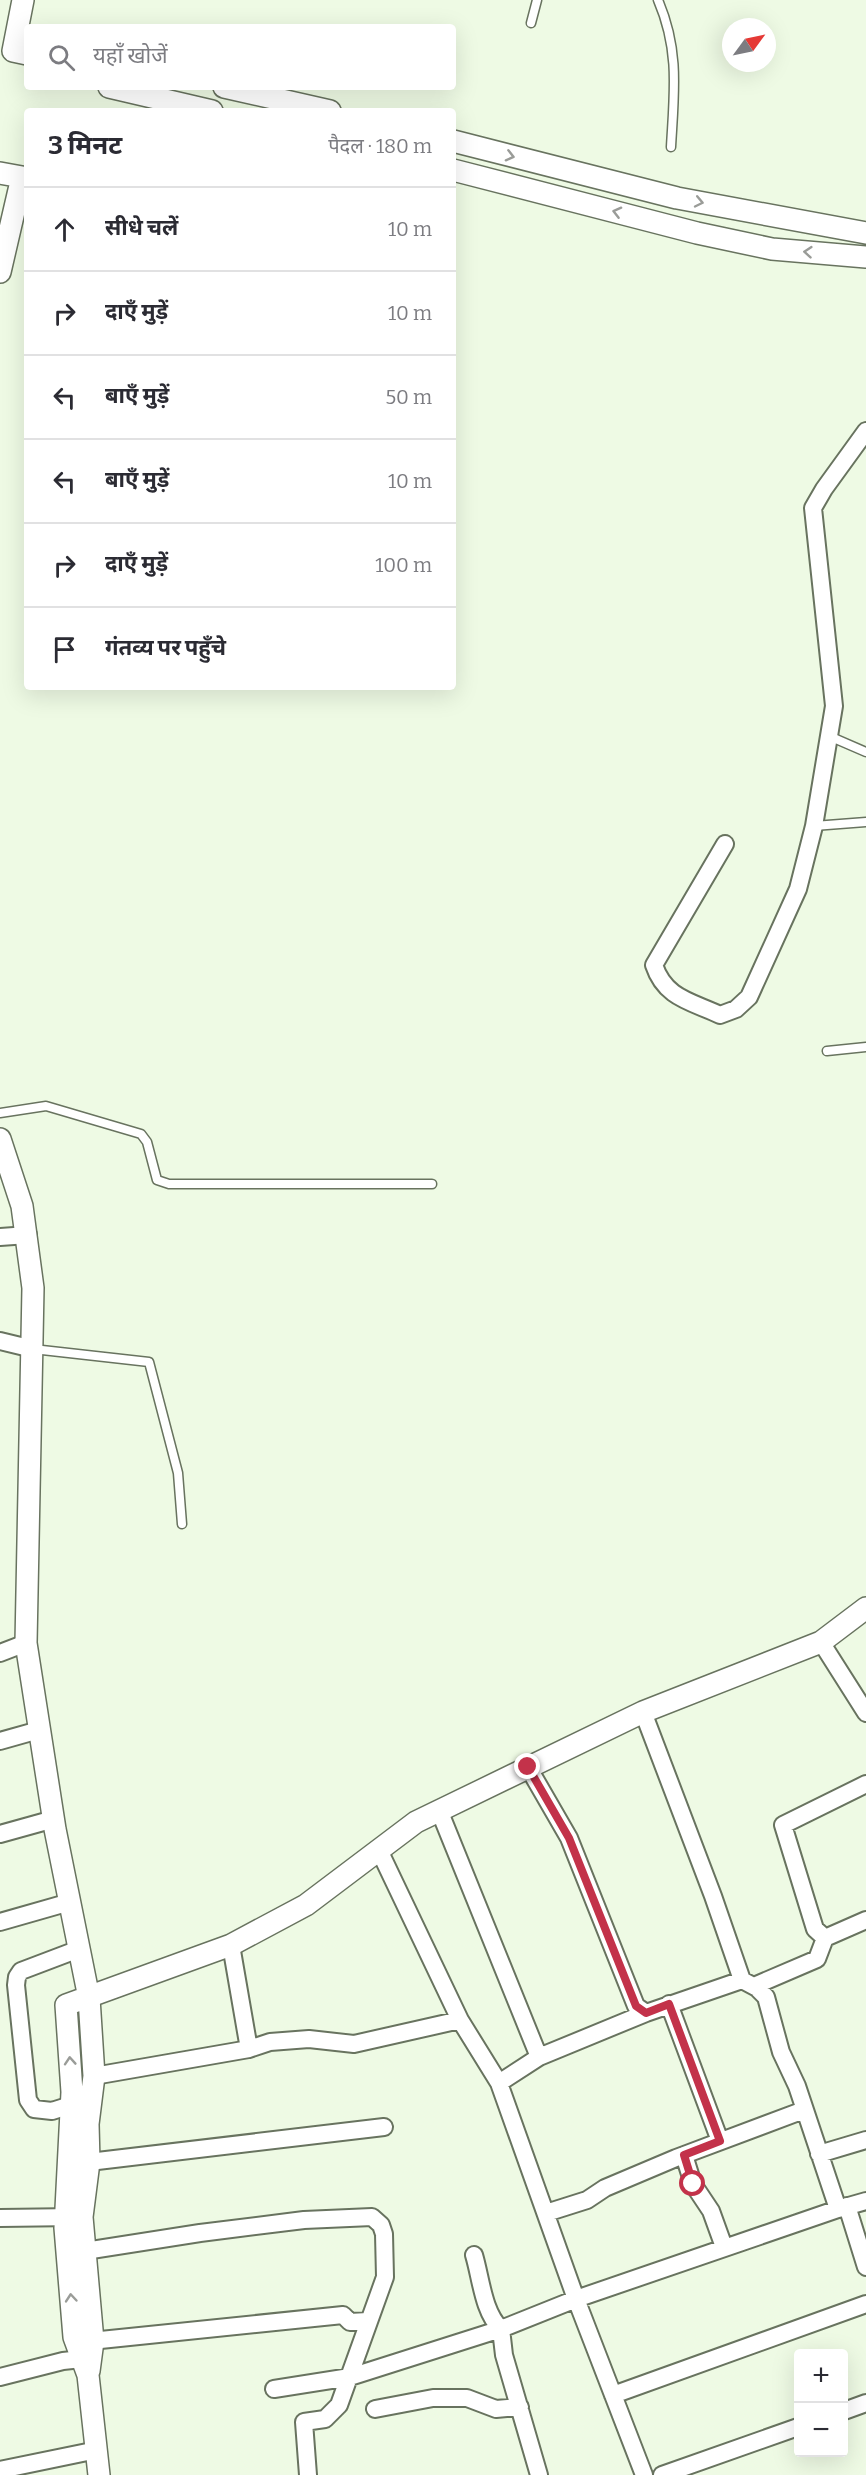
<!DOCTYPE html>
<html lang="hi">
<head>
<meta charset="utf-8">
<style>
	:root { --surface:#fff; --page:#f2f2f3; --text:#2b2b33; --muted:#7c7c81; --line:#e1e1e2 }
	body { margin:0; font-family:Bitter,"Noto Sans Devanagari",serif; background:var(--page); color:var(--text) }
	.controls { position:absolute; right:18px; bottom:18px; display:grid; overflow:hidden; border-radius:6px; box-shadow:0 6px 24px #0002 }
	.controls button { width:54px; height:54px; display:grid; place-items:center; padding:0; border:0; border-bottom:2px solid var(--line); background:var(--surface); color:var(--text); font:30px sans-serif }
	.compass { position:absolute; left:722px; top:18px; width:54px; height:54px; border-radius:50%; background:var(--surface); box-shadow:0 6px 24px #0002; rotate:57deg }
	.stop { position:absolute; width:18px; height:18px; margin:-14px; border:4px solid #c3324a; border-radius:50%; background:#fff }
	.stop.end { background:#c3324a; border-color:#fff; box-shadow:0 2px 6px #0008 }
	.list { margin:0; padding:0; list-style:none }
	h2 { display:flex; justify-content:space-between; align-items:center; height:78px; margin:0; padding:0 24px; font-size:26px }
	h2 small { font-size:20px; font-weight:400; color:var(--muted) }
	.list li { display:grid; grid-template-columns:39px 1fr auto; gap:18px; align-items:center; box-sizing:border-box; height:84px; padding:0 24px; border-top:2px solid var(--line) }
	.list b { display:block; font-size:22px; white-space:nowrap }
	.list em { font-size:20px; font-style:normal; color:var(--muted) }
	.icon { flex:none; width:33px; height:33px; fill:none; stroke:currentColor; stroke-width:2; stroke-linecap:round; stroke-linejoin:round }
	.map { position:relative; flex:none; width:866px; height:2475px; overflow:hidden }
	.search { position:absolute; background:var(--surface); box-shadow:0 6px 24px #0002; left:24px; top:24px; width:432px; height:66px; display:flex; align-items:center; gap:15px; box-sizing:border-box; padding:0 21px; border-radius:6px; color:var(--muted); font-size:22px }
	.panel { position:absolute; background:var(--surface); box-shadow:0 6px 24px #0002; left:24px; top:108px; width:432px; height:582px; border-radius:6px }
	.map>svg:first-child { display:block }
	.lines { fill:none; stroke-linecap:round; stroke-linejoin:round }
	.service-casing { stroke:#68735f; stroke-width:11 }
	.minor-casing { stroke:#68735f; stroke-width:20 }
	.tertiary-casing { stroke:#68735f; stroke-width:24 }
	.service { stroke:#fff; stroke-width:8 }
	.minor { stroke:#fff; stroke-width:16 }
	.tertiary { stroke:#fff; stroke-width:21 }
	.oneway { stroke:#9a9c98 }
	.route { stroke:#c3324a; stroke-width:8 }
</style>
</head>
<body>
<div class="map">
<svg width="866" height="2475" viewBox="0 0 866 2475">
	<rect width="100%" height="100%" fill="#eefae4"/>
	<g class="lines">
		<g class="service-casing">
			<path id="service" d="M658,0C680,51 674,93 671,147
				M531,23L537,0
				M829,736L866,752
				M814,826L866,822
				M827,1051L866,1047
				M0,1113L46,1106L141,1134L147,1142L157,1180L169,1184H432
				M33,1349L149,1362L178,1473L182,1524"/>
		</g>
		<g class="minor-casing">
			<path id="minor" d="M725,844L654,965C665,998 690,1001 720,1015L736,1009L749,997L798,889L814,826L834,706L813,508L824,489L866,431
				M0,1237L28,1235
				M0,1341L33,1349
				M821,1642L866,1713
				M0,1653L26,1643
				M0,1741L39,1730
				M528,1767L569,1838L636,2006L646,2013L742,1980
				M866,1784L783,1825L815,1929L825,1938L866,1920
				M439,1810L539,2057L499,2083L576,2299L838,2209L797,2086L781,2052L766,1997L757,1988L742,1980L713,1896L643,1712
				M0,1834L54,1819
				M379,1850L460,2020L499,2083
				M0,1922L70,1902
				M754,1986L817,1959L825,1938
				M669,2004L720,2141
				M249,2049L270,2042L309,2039L354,2044L460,2020
				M539,2057L646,2013
				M94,2076L249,2049L231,1945
				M71,2105L52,2111L34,2109L28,2100L16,1985L17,1977L21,1971L79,1949
				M819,2154L866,2140
				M684,2155L693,2184L711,2211L724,2247
				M89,2162L384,2127
				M847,2206L866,2267
				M838,2209L866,2201
				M546,2213L587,2200L605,2188L676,2158L804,2110
				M0,2218L77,2217
				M85,2251L200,2233L304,2220L372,2217L381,2225L384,2234L385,2277L339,2405L325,2419L304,2422L308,2475
				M81,2342L343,2315L350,2322L368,2321
				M0,2377L63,2361L91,2358
				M274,2389L350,2377L501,2329C483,2312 481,2278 474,2255
				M613,2395L866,2304
				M375,2409L433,2398H467L496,2409L520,2407
				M844,2411L866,2403
				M0,2470L97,2450
				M539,2475L504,2355L501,2329L576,2299L644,2475
				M662,2475L798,2427"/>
		</g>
		<g class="tertiary-casing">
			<path id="tertiary" d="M23,0L13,51L27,54
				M109,87L212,111
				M224,87L330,111
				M453,141L677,198L866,233
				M453,170L697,233L772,249L866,257
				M0,173L22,177L0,272
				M0,1139L22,1206L33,1288L26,1643L55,1829L89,1998L94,2076L88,2124L89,2162L82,2217L93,2341L89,2371
				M99,2475L88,2375L74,2337L65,2228L72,2092L66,2005L231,1945L306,1905L416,1822L643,1712L821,1642L866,1608"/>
		</g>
		<use href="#service" class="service"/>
		<use href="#minor" class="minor"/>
		<use href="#tertiary" class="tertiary"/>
	</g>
	<defs><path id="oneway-chevron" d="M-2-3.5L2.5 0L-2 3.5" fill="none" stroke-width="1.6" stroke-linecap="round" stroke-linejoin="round" transform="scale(1.5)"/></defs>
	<g class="oneway">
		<use href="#oneway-chevron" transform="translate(510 156) rotate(14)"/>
		<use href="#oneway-chevron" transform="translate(699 202) rotate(12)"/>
		<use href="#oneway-chevron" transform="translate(617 212) rotate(-166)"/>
		<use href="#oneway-chevron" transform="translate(808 252) rotate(-175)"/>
		<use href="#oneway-chevron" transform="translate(70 2061) rotate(-94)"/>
		<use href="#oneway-chevron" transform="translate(71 2298) rotate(-95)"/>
	</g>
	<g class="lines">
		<path class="route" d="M528,1767L569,1838L636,2006L646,2013L669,2004L720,2141L684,2155L693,2184"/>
	</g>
</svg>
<div class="controls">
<button>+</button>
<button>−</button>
</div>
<svg class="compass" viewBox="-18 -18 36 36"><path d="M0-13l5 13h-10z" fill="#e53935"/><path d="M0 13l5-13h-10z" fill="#7c7c81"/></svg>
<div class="stop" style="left:693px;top:2184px"></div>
<div class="stop end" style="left:528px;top:1767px"></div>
<div class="search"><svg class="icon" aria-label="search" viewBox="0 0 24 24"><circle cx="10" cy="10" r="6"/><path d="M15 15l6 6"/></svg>यहाँ खोजें</div>
<section class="panel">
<h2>3 मिनट<small>पैदल · 180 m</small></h2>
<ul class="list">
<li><svg class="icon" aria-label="ahead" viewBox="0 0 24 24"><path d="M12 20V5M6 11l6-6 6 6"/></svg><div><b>सीधे चलें</b></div><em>10 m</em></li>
<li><svg class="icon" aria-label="right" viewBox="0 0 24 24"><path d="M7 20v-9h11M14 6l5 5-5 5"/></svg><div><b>दाएँ मुड़ें</b></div><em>10 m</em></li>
<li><svg class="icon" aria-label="left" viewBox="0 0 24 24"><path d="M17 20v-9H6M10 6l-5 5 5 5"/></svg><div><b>बाएँ मुड़ें</b></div><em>50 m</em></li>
<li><svg class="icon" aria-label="left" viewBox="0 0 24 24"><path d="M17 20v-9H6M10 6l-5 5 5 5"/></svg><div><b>बाएँ मुड़ें</b></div><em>10 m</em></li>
<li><svg class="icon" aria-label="right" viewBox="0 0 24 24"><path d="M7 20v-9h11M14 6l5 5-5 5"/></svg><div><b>दाएँ मुड़ें</b></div><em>100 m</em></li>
<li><svg class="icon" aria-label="arrive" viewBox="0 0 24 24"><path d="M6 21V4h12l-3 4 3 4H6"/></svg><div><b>गंतव्य पर पहुँचे</b></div></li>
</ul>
</section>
</div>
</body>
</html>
